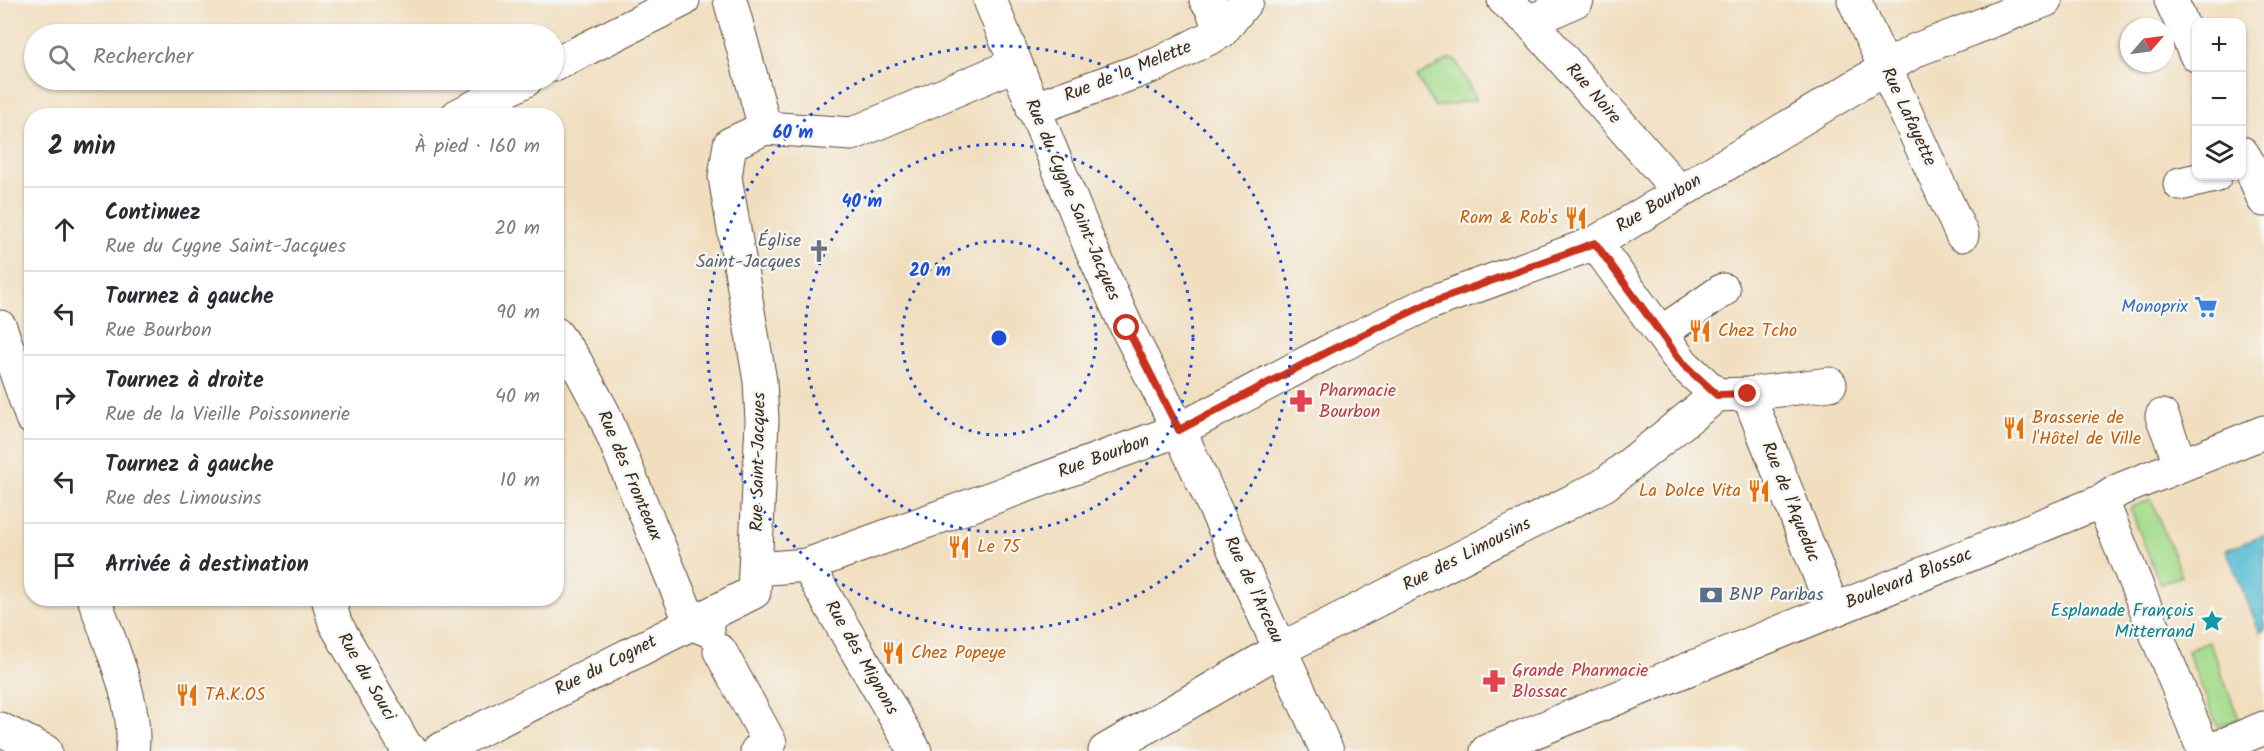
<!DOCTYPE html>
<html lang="fr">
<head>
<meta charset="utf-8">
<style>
	:root { --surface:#fff; --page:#f2f2f3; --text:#2b2b33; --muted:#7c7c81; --line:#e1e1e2 }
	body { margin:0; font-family:Kalam,sans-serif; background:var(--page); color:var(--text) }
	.controls { position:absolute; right:18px; top:18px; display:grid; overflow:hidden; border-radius:12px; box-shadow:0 2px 4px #0004 }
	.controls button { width:54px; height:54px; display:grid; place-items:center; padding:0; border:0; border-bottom:2px solid var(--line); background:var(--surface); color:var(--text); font:30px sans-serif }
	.compass { position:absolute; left:2120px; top:18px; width:54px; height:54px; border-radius:50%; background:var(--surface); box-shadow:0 2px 4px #0004; rotate:62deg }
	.stop { position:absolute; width:18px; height:18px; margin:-14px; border:4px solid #c8321e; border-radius:50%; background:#fff }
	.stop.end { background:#c8321e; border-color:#fff; box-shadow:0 2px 6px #0008 }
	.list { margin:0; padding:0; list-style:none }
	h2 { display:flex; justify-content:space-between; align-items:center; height:78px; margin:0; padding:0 24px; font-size:26px }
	h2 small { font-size:20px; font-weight:400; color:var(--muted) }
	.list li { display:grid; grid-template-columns:39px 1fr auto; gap:18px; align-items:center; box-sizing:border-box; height:84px; padding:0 24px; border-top:2px solid var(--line) }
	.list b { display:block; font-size:22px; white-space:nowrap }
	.list p { margin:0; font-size:20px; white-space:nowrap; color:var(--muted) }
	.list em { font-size:20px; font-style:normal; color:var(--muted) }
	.icon { flex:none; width:33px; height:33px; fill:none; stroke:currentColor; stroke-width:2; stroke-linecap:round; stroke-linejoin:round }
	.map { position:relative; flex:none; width:2264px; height:751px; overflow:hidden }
	.search { position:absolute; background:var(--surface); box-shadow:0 2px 4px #0004; left:24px; top:24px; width:540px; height:66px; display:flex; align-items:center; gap:15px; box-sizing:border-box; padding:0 21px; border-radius:33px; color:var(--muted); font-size:22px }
	.panel { position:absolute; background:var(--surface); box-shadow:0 2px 4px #0004; left:24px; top:108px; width:540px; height:498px; border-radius:24px }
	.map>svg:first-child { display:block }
	.green { fill:#a6dc8c; stroke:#708355; stroke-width:1.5 }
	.water { fill:#54bcd2; stroke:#487378; stroke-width:1.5 }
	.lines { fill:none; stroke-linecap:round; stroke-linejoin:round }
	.street-casing { stroke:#564536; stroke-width:35 }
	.secondary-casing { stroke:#564536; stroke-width:35 }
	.primary-casing { stroke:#564536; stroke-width:35 }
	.street { stroke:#fff; stroke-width:33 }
	.secondary { stroke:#fff; stroke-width:33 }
	.primary { stroke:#fff; stroke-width:33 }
	.route { stroke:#c8321e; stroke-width:8 }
	.ring { fill:none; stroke:#1d4ed8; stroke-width:3; stroke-dasharray:3 6 }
	.labels { text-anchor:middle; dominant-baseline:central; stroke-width:4.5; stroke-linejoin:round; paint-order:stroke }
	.street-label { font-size:18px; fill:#3b2a1e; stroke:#f6f6f2 }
	.food-label { font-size:18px; fill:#c56008; stroke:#f6f6f2; text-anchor:start }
	.worship-label { font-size:18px; fill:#5b616d; stroke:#f6f6f2; text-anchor:end }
	.shop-label { font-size:18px; fill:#366cbe; stroke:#f6f6f2; text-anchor:end }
	.health-label { font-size:18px; fill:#be3a42; stroke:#f6f6f2; text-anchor:start }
	.service-label { font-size:18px; fill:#4e5e75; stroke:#f6f6f2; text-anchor:start }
	.culture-label { font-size:18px; fill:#0d838f; stroke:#f6f6f2; text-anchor:end }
	.centre { fill:#1d4ed8; stroke:#f6f6f2; stroke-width:3 }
	.ring-label { font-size:18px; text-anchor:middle; font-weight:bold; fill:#1d4ed8; stroke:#f6f6f2; stroke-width:4.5; stroke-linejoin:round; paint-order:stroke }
</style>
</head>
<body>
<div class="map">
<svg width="2264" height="751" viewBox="0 0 2264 751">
	<rect width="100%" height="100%" fill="#f6f6f2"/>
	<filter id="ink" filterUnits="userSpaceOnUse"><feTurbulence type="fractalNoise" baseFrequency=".0167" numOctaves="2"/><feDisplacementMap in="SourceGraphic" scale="12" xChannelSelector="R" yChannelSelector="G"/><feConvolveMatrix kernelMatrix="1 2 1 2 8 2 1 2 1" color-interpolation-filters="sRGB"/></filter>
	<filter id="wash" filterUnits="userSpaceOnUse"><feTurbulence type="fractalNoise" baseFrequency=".008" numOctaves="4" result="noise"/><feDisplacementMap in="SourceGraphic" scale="24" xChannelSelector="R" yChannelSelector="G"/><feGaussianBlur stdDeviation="1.35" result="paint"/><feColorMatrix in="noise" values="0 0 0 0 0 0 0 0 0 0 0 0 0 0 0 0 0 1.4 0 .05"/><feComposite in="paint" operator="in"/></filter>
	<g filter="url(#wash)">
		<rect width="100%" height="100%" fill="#f1debf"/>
		<path class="green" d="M1449,59L1456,60L1476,100L1435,107L1417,77Z
			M2151,499L2182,576L2160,584L2130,508Z
			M2209,642L2239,719L2218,727L2187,651Z"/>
		<path class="water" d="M2264,535V630L2260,632L2226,550Z"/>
	</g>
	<g filter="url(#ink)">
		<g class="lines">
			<g class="street-casing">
				<path id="street" d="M730,0L765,128
					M990,0L1090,246L1127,328L1179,430L1327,751
					M1206,0L1211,6L1221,32
					M1504,0L1530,22L1679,191
					M1854,0L1962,235
					M2171,0L2196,55
					M1530,22L1577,0
					M554,65L683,0
					M1033,109L1158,64L1221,32L1247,0
					M457,116L526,80
					M2242,153L2250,166L2264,200
					M2180,184L2215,176
					M1595,243L1683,364L1717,395
					M1661,333L1723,290
					M556,334L576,362L603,412L691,623L708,630
					M1748,394L1833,609
					M2162,416L2181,465
					M807,565L915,751
					M757,569L807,565L1179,430L1329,351L1427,304L1595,243L1916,50L2046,0
					M328,598L335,623L406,747L412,751
					M720,651L770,743L757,751
					M0,729L45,751
					M438,751L754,592L762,421L760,381L725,177L730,144L765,128L852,134L1016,64
					M1105,751L1281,649L1604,485L1717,395L1748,394L1830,384"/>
			</g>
			<g class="secondary-casing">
				<path id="secondary" d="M2102,501L2204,751
					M1487,751L2102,501L2119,490L2264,432
					M2209,751L2264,728"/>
			</g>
			<g class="primary-casing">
				<path id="primary" d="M0,327L32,418
					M94,598C109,641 139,707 132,751"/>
			</g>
			<use href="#street" class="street"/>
			<use href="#secondary" class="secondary"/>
			<use href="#primary" class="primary"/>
		</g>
	</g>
	<g class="lines" filter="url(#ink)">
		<path class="route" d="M1127,328L1179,430L1329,351L1427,304L1595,243L1683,364L1717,395L1748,394"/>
	</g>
	<g class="ring">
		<circle cx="999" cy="338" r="97"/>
		<circle cx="999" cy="338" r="194"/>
		<circle cx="999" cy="338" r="292"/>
	</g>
	<defs>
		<g id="restaurant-bare" transform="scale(1.8)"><path d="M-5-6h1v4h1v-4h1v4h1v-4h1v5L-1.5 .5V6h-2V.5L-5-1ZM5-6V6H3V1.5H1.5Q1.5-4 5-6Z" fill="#e8710a" stroke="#f6f6f2" stroke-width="2.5" paint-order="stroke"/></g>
		<g id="church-bare" transform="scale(1.8)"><path d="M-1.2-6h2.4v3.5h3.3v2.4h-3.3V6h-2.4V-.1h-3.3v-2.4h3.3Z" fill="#6b7280" stroke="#f6f6f2" stroke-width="2.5" paint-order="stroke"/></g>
		<g id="supermarket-bare" transform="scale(1.8)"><path d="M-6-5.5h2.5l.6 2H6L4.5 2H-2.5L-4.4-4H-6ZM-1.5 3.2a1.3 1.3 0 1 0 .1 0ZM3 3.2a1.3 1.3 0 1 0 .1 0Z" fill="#3f7fe0" stroke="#f6f6f2" stroke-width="2.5" paint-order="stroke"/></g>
		<g id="pharmacy-bare" transform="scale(1.8)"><path d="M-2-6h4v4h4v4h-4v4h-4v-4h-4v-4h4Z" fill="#e0444e" stroke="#f6f6f2" stroke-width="2.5" paint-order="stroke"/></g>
		<g id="bank-bare" transform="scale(1.8)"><path d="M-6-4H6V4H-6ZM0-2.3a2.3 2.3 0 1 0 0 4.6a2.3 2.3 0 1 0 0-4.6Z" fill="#5c6f8a" stroke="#f6f6f2" stroke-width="2.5" paint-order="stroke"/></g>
		<g id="sight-bare" transform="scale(1.8)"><path d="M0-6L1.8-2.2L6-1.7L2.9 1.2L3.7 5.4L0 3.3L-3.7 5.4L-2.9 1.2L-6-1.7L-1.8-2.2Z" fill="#0f9aa8" stroke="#f6f6f2" stroke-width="2.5" paint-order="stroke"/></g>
	</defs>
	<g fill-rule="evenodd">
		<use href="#restaurant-bare" x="1576" y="218"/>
		<use href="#church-bare" x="819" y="251"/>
		<use href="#supermarket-bare" x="2206" y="307"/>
		<use href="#restaurant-bare" x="1700" y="331"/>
		<use href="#pharmacy-bare" x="1301" y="401"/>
		<use href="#restaurant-bare" x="2014" y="428"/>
		<use href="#restaurant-bare" x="1759" y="491"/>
		<use href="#restaurant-bare" x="959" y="547"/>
		<use href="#bank-bare" x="1711" y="595"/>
		<use href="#sight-bare" x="2212" y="621"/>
		<use href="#restaurant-bare" x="893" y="653"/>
		<use href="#pharmacy-bare" x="1494" y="681"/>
		<use href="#restaurant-bare" x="187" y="695"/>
	</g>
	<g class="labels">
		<g class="street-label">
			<text transform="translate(1128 72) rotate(-22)">Rue de la Melette</text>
			<text transform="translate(1593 94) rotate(49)">Rue Noire</text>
			<text transform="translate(1908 117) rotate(65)">Rue Lafayette</text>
			<text transform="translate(1072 200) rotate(67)">Rue du Cygne Saint-Jacques</text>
			<text transform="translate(1659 204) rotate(-31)">Rue Bourbon</text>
			<text transform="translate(1104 457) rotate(-20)">Rue Bourbon</text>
			<text transform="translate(759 462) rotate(-89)">Rue Saint-Jacques</text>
			<text transform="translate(629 476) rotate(67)">Rue des Fronteaux</text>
			<text transform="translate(1790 502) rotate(68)">Rue de l'Aqueduc</text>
			<text transform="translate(1467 555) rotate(-27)">Rue des Limousins</text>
			<text transform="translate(1909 579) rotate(-22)">Boulevard Blossac</text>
			<text transform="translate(1253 590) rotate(65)">Rue de l'Arceau</text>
			<text transform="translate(861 658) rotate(60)">Rue des Mignons</text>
			<text transform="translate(606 666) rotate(-27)">Rue du Cognet</text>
			<text transform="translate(366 677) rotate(60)">Rue du Souci</text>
		</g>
		<g class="food-label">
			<text x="1558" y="218" text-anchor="end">Rom &amp; Rob's</text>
			<text x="1718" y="331">Chez Tcho</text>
			<text x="2032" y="418">Brasserie de<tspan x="2032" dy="21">l'Hôtel de Ville</tspan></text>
			<text x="1741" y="491" text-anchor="end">La Dolce Vita</text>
			<text x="977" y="547">Le 75</text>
			<text x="911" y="653">Chez Popeye</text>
			<text x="205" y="695">TA.K.OS</text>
		</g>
		<g class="worship-label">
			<text x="801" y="241">Église<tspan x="801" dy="21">Saint-Jacques</tspan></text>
		</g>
		<g class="shop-label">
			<text x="2188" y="307">Monoprix</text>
		</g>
		<g class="health-label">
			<text x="1319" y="391">Pharmacie<tspan x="1319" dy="21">Bourbon</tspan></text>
			<text x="1512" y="671">Grande Pharmacie<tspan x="1512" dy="21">Blossac</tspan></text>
		</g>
		<g class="service-label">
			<text x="1729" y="595">BNP Paribas</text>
		</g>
		<g class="culture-label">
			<text x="2194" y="611">Esplanade François<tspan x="2194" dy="21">Mitterrand</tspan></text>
		</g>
	</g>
	<circle cx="999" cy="338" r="9" class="centre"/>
	<g class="ring-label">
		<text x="793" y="138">60 m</text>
		<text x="862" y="207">40 m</text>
		<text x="930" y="276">20 m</text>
	</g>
</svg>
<div class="controls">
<button>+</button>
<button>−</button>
<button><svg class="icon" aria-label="layers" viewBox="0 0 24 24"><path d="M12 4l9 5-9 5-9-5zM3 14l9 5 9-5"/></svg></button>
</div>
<svg class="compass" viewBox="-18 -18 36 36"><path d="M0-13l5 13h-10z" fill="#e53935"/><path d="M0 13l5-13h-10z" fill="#7c7c81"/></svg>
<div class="stop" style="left:1127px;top:328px"></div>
<div class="stop end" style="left:1748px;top:394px"></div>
<div class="search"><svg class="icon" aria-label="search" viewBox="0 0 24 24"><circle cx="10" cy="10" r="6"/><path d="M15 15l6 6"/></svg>Rechercher</div>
<section class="panel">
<h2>2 min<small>À pied · 160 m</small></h2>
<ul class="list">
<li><svg class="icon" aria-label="ahead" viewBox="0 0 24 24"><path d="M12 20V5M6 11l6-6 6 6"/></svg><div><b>Continuez</b><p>Rue du Cygne Saint-Jacques</p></div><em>20 m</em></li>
<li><svg class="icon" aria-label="left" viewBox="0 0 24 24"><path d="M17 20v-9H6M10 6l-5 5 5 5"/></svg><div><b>Tournez à gauche</b><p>Rue Bourbon</p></div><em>90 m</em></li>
<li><svg class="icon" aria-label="right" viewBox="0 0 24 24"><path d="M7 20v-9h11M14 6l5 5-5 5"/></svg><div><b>Tournez à droite</b><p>Rue de la Vieille Poissonnerie</p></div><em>40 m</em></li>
<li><svg class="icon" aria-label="left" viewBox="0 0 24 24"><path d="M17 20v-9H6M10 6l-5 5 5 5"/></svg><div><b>Tournez à gauche</b><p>Rue des Limousins</p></div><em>10 m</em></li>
<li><svg class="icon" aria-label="arrive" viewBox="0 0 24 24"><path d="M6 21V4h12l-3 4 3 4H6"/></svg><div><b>Arrivée à destination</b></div></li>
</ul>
</section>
</div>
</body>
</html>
